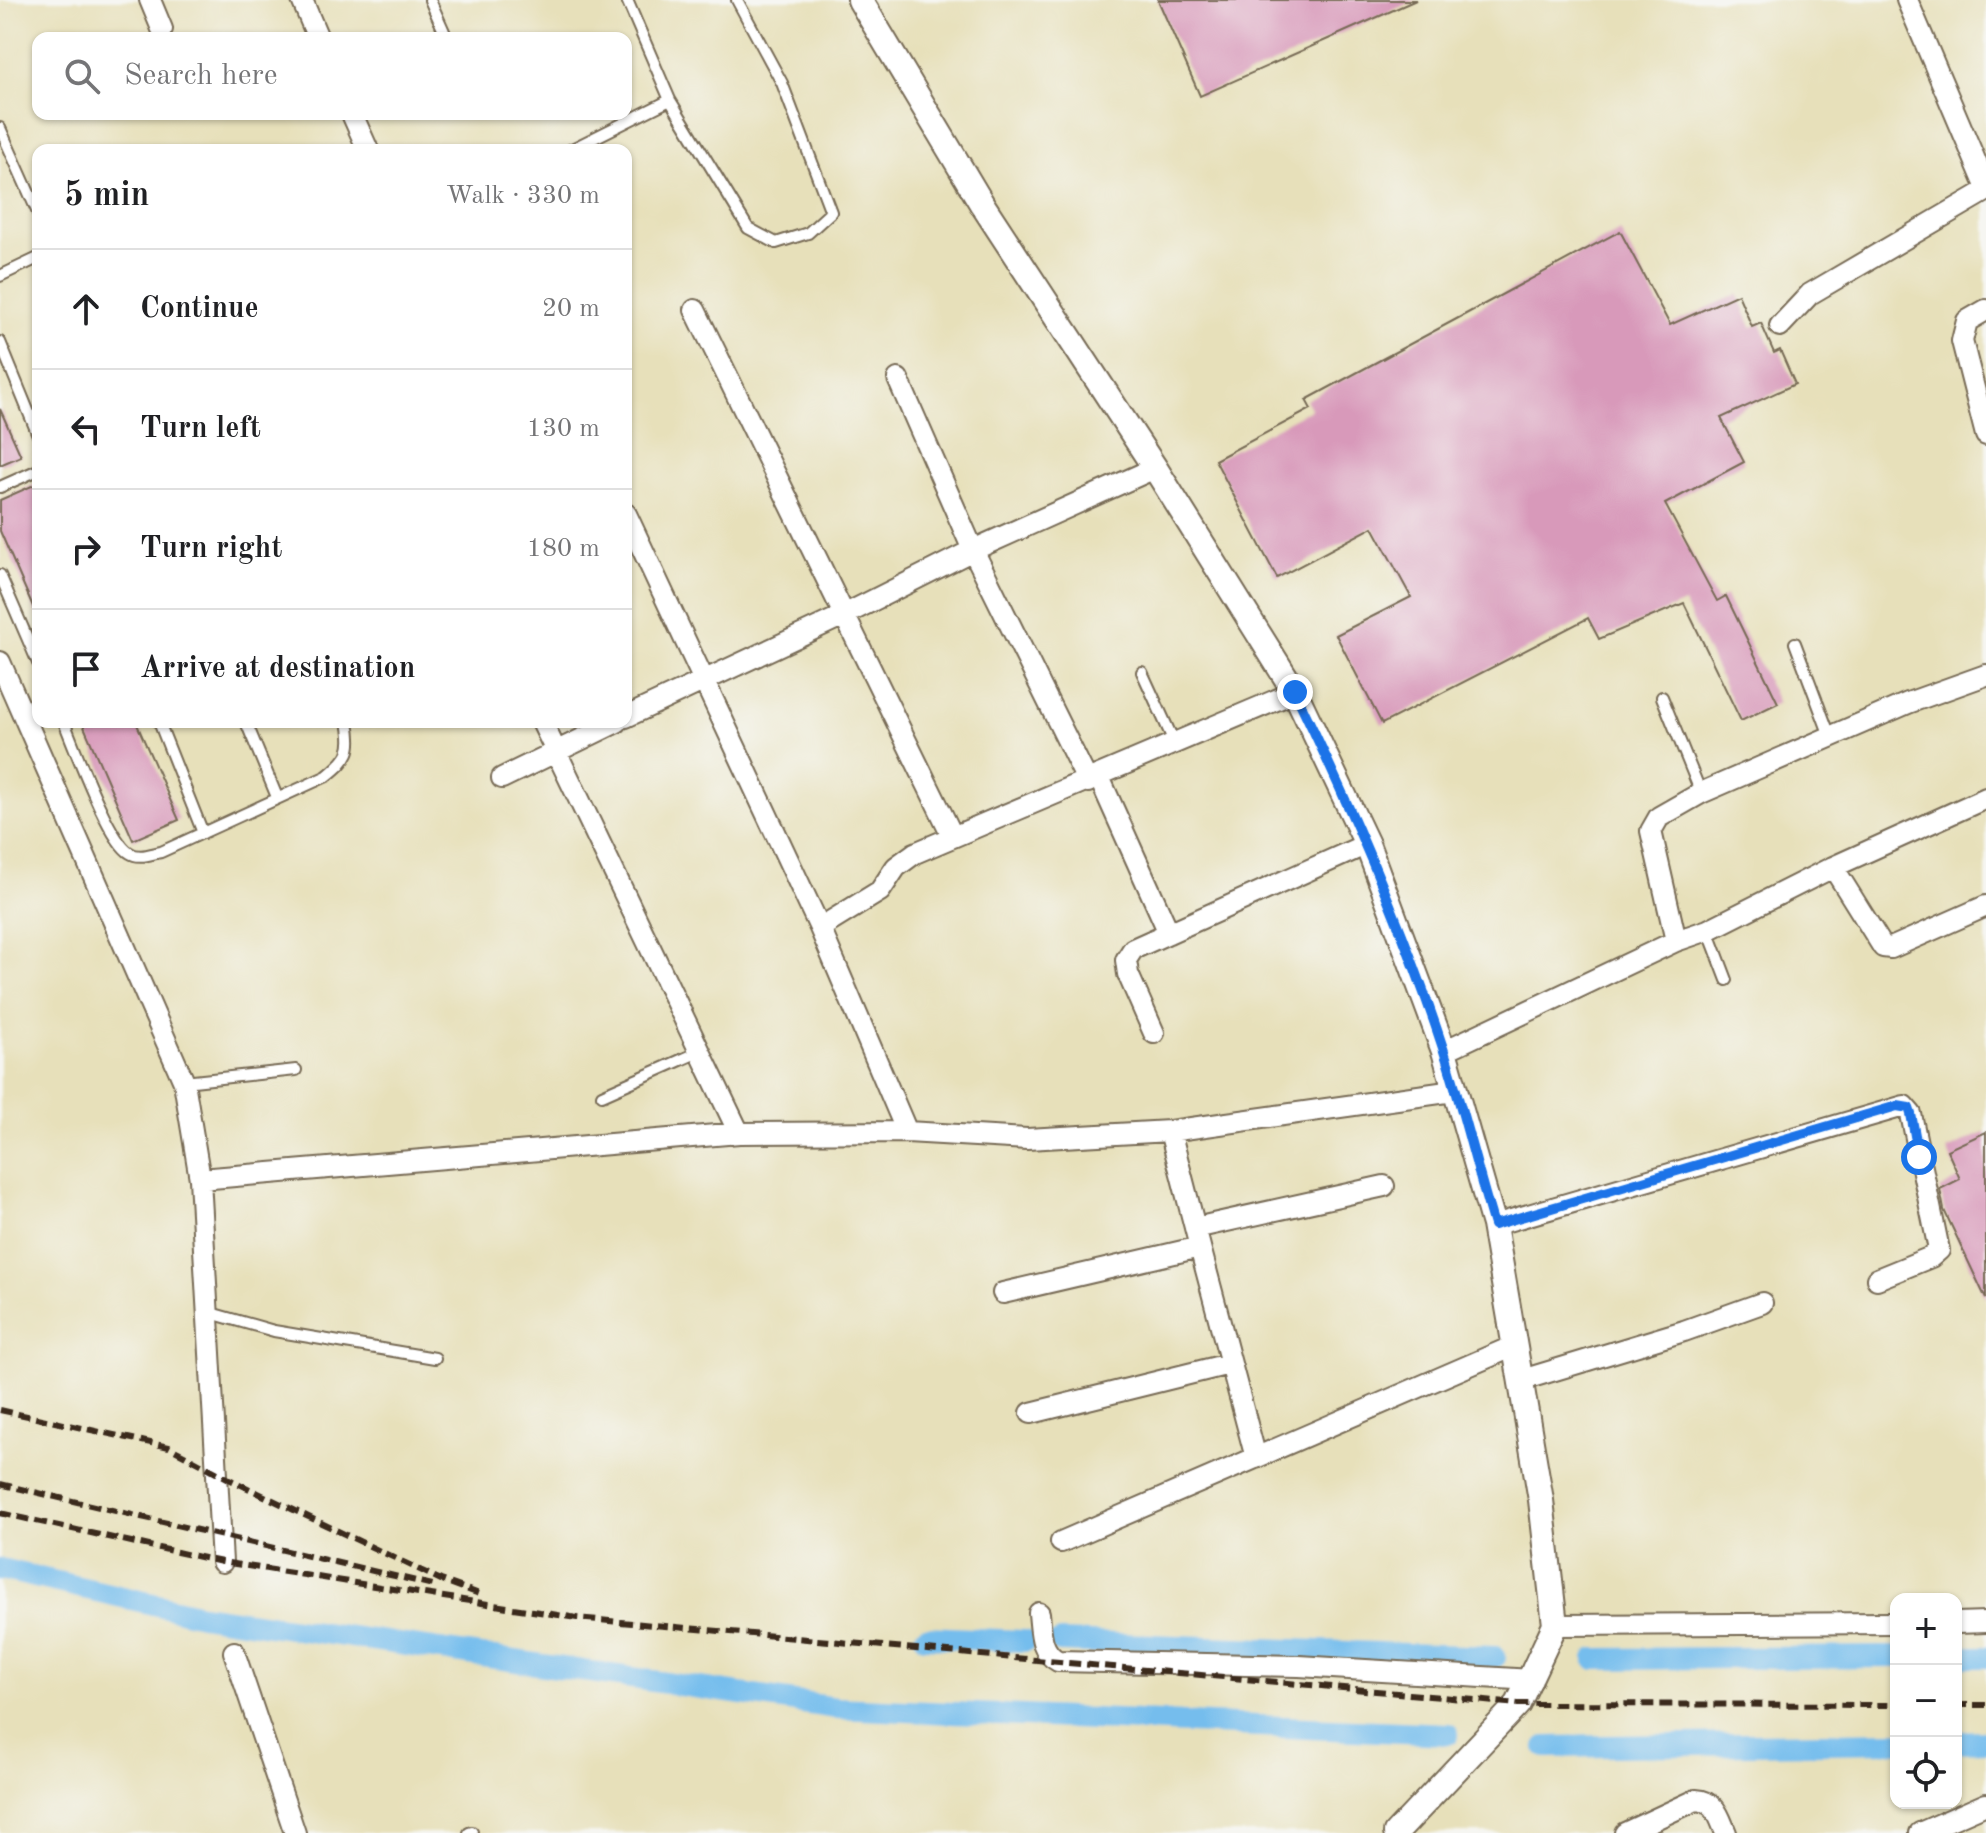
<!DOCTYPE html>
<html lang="en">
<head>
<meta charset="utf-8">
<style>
	:root { --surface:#fff; --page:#f2f2f2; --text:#202124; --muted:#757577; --line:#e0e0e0 }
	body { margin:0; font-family:"Old Standard TT",serif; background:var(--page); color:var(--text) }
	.controls { position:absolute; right:24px; bottom:24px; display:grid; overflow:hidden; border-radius:16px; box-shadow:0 2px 6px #0004 }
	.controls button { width:72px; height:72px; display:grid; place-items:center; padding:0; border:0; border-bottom:2px solid var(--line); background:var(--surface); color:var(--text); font:40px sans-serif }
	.stop { position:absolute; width:24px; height:24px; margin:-18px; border:6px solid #1a73e8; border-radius:50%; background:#fff }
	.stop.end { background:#1a73e8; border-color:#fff; box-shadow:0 2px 8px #0008 }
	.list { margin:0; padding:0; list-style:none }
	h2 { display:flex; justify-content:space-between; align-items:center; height:104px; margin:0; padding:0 32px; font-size:34px }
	h2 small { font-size:26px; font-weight:400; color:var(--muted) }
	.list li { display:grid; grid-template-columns:52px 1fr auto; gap:24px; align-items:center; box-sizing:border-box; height:120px; padding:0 32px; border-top:2px solid var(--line) }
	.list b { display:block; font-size:30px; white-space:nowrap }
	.list em { font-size:26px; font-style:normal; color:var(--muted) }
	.icon { flex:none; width:44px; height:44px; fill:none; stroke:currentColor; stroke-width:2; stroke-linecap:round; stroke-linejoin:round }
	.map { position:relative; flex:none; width:1986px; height:1833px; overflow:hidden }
	.search { position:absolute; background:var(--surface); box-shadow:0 2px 6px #0004; left:32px; top:32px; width:600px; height:88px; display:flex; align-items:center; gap:20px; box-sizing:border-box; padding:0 28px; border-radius:16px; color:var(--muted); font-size:30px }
	.panel { position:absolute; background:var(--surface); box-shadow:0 2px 6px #0004; left:32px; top:144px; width:600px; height:584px; border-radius:16px }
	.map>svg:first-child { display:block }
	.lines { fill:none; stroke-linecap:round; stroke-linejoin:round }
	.canal { stroke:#75bded; stroke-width:22 }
	.building { fill:#d899ba }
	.service-casing { stroke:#776a55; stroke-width:14 }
	.minor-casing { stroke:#776a55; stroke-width:24 }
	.tertiary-casing { stroke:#776a55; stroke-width:28 }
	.service { stroke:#fff; stroke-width:10 }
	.minor { stroke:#fff; stroke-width:20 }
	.tertiary { stroke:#fff; stroke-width:24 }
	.rail { stroke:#3b2a1e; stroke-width:6; stroke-dasharray:12 6; stroke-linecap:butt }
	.route { stroke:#1a73e8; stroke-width:10 }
</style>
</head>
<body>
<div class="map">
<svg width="1986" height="1833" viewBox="0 0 1986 1833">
	<rect width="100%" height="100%" fill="#f6f6f2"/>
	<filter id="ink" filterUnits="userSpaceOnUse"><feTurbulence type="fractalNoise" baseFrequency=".0125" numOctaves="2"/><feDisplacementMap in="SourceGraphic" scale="16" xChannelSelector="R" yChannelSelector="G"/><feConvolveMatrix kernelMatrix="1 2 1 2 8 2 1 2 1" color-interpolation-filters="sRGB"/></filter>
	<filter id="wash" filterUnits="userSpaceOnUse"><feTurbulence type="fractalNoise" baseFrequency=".006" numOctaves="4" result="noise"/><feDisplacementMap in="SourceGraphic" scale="32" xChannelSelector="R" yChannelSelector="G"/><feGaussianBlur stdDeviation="1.8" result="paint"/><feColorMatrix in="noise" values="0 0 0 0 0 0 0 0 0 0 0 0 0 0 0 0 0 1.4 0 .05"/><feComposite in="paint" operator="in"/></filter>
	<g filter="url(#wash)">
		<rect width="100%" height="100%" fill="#e7e0ba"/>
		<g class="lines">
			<path class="canal" d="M0,1569L201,1615L836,1708L1448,1734
				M925,1637L1025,1641
				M1060,1642L1495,1657
				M1956,1657H1986
				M1595,1659L1896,1657
				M1956,1742L1986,1741
				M1546,1747L1896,1742"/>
		</g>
		<g id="blocks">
			<path class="building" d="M1158,0H1416L1200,96Z
				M1620,231L1670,325L1738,294L1752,327L1761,323L1774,353L1780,350L1795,384L1721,418L1744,462L1665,504L1717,601L1726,596L1778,703L1741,721L1684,603L1599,639L1588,618L1382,724L1336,635L1411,597L1373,527L1277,578L1215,460L1311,409L1306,400Z
				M0,409L21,456L0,465Z
				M34,485L38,495V618L0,531V500Z
				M82,722H136L179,820L133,840Z
				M1986,1132V1299L1944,1210L1940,1189L1960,1179L1947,1150Z"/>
		</g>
	</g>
	<g filter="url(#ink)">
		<use href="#blocks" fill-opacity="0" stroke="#776a55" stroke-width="2"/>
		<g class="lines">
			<g class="service-casing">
				<path id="service" d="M430,0L447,38
					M627,0L670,100L748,228L776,243L808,233L831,212L782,83L737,0
					M0,128L38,213
					M570,150L670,100
					M0,276L38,258
					M0,342L38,435
					M0,487L38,470
					M0,575L38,663
					M1795,643L1830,736
					M1142,672L1175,744
					M1662,697L1701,793
					M64,722C75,748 109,842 130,853C139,859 150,854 161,852L327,776C349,758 354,751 348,722
					M159,722L203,833
					M246,722L277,797
					M1708,930L1727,980
					M184,1082L296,1070
					M602,1095L699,1052
					M207,1312L274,1331L435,1358
					M469,1833L472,1832"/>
			</g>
			<g class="minor-casing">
				<path id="minor" d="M150,0L162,29
					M302,0L318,38
					M1907,0L1986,186
					M352,114L368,150
					M695,310L953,837
					M1986,310L1967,321L1962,341L1986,435
					M1780,326L1810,294L1986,191
					M898,379L973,550L1088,782
					M626,514L820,928L907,1132
					M0,662L184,1082L200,1179L222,1562
					M626,717L844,615L973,550L1155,468
					M542,722L739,1133
					M1099,777L1169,933
					M502,778L617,722
					M1833,867L1883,947L1891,948L1986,906
					M820,928L880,891L896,867L915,853L1295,692
					M1676,941L1651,831L1659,817L1701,793L1908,703L1986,675
					M1154,1033L1128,974L1126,960L1133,949L1367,844
					M1444,1051L1676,941L1708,930L1833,867L1986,798
					M200,1179L739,1133L907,1132L1027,1139L1170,1131L1454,1091
					M1494,1225L1904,1106L1911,1114L1939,1250L1931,1257L1877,1279
					M1195,1228L1384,1186
					M1200,1247L1256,1458
					M1003,1293L1200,1247L1170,1131
					M1522,1380L1684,1331L1762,1303
					M1031,1413L1229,1364
					M1061,1542L1514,1346
					M1039,1613C1041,1631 1040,1652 1058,1661L1299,1666L1532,1680
					M1956,1623L1986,1622
					M1555,1625L1896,1623
					M234,1652L295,1833
					M1625,1833L1696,1800C1716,1801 1719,1817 1726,1833
					M1920,1833L1986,1804"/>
			</g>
			<g class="tertiary-casing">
				<path id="tertiary" d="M860,0L982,204L1155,468L1295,692L1367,844L1444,1051L1494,1225L1541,1500L1555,1625L1518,1704L1396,1833"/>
			</g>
			<use href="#service" class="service"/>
			<use href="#minor" class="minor"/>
			<use href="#tertiary" class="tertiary"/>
			<path class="rail" d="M0,1410L169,1447L233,1481L441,1580L482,1595
				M0,1484L433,1585
				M0,1513L222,1562L577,1618L1518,1704L1896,1705
				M1956,1705H1986"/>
		</g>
	</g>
	<g class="lines" filter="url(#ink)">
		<path class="route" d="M1295,692C1351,808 1403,926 1443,1048C1462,1106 1476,1166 1494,1225L1897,1106L1909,1108L1911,1114L1919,1157"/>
	</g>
</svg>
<div class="controls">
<button>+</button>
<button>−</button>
<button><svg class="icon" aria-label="locate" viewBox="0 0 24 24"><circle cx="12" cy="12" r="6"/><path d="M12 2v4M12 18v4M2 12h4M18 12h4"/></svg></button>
</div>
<div class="stop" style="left:1919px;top:1157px"></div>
<div class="stop end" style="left:1295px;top:692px"></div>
<div class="search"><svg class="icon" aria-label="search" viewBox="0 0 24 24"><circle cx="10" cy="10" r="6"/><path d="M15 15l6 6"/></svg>Search here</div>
<section class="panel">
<h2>5 min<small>Walk · 330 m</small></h2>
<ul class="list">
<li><svg class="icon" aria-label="ahead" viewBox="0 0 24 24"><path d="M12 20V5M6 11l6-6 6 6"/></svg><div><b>Continue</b></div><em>20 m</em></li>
<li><svg class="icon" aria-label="left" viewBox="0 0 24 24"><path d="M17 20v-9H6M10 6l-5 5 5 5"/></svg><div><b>Turn left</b></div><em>130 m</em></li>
<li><svg class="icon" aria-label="right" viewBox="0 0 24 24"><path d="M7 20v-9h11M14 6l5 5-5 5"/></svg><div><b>Turn right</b></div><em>180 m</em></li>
<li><svg class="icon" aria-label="arrive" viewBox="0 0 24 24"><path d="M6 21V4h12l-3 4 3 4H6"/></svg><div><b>Arrive at destination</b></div></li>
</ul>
</section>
</div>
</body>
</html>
